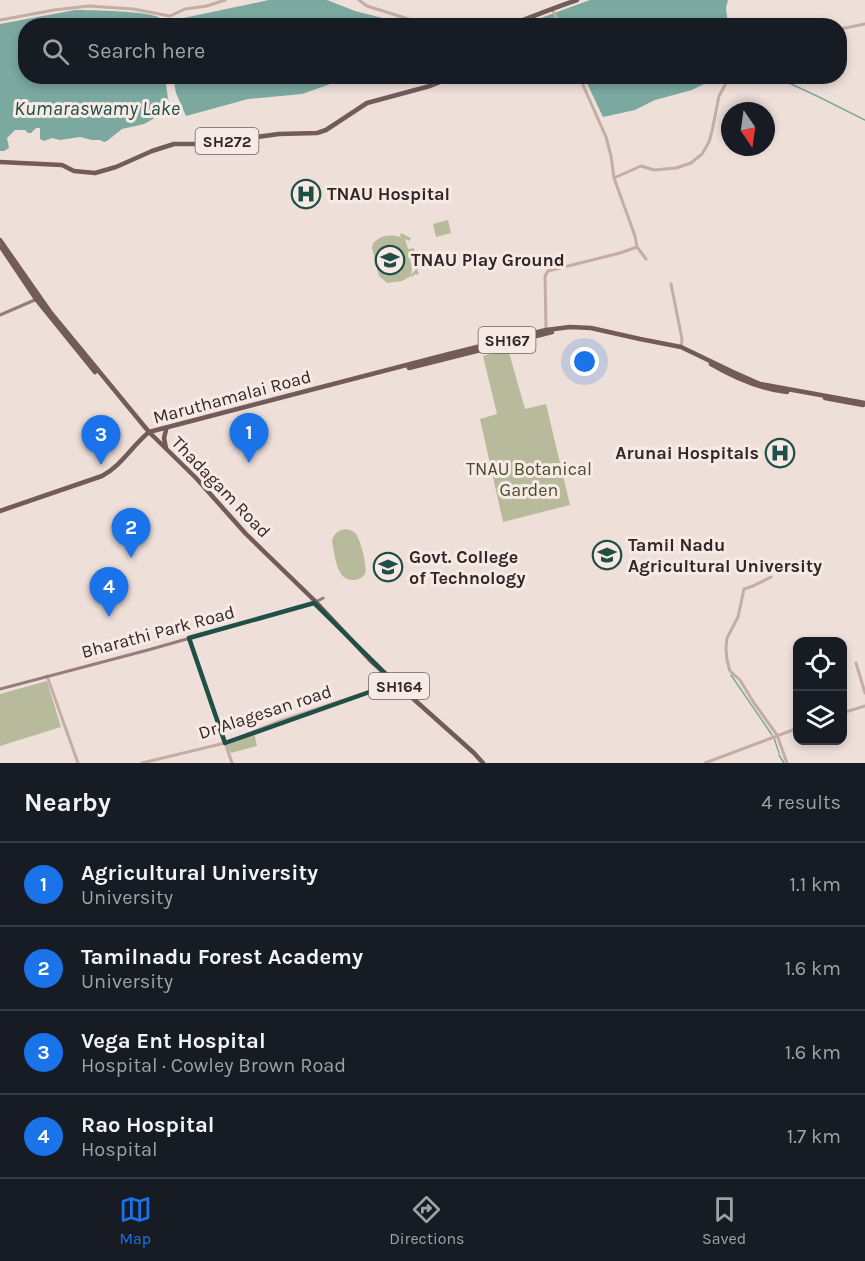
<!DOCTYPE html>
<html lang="en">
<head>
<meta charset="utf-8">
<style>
	:root { --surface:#171b24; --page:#20242c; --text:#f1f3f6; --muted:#9ea1a6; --line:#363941; --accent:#1a73e8 }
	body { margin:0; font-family:Karla,sans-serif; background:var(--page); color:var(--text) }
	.controls { position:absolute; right:18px; bottom:18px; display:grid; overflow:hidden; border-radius:12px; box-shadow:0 3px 9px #0003 }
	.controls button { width:54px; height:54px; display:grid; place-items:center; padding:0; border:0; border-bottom:2px solid var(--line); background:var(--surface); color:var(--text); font:30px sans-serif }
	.compass { position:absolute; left:721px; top:102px; width:54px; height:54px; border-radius:50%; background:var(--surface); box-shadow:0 3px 9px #0003; rotate:167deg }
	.you { position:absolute; left:585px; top:362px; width:21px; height:21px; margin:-15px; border:4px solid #fff; border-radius:50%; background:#1a73e8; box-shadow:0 0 0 9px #1a73e833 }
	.badge { display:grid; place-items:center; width:39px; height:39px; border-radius:50%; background:var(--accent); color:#fff; font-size:20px; font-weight:700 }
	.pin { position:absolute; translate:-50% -50px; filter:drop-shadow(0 2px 3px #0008) }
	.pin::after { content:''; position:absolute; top:32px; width:21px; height:18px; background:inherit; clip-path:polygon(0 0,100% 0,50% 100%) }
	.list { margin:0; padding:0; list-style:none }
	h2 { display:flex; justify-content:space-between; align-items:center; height:78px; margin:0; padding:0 24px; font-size:26px }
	h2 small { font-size:20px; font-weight:400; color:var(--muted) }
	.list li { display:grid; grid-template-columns:39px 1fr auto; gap:18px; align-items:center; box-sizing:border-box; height:84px; padding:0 24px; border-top:2px solid var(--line) }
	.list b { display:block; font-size:22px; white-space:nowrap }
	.list p { margin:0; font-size:20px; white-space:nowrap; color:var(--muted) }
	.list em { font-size:20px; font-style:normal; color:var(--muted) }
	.icon { flex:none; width:33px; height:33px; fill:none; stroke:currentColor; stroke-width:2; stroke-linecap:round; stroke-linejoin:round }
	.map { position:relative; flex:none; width:865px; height:763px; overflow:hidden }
	.search { position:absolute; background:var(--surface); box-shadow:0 3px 9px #0003; left:18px; right:18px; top:18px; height:66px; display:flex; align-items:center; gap:15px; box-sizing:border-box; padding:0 21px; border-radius:24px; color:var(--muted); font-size:22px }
	.sheet { height:414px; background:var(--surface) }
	nav { display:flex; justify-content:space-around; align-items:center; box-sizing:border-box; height:84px; border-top:2px solid var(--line); background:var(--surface); font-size:16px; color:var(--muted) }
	nav a { display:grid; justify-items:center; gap:3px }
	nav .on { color:var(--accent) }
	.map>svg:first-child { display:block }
	.green { fill:#b8bb9b }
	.water { fill:#7ba89f }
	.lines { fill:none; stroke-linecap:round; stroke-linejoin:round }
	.stream { stroke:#7ba89f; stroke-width:1.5 }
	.tertiary { stroke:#c5ada6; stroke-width:3 }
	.secondary { stroke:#987c78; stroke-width:3 }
	.primary { stroke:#725b59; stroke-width:4.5 }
	.marked { fill:none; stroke:#204f47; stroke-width:4.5; stroke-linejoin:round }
	.labels { text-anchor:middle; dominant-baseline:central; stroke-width:6; stroke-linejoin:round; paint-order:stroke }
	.shield { fill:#f7eae5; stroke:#6d625f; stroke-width:1.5 }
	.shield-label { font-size:16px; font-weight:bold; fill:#322726 }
	.poi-label { font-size:18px; font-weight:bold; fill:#322726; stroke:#f7eae5; text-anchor:start }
	.street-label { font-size:18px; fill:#322726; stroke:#f7eae5 }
	.park-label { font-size:18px; fill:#494d2d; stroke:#f7eae5 }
	.water-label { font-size:20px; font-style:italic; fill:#204f47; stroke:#f7eae5 }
</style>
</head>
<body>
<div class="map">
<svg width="865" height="763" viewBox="0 0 865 763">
	<rect width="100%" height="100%" fill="#eedfd9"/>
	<path class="green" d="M448,220L451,233L436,237L433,224Z
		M401,233L411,238L409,241L405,239L408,249L414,248L416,258L410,259L412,269L411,275L419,266L417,271L419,272L417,275L415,274L412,277L411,276L402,281L387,283L379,276L372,248L373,243C381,235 390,234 401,237L400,235Z
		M508,349L525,409L546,404L570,505L503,522L480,419L497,414L483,356Z
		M346,529C350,530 352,530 355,533C360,537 368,568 365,574C362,578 357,580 353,580C336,581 335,554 332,542C333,533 339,530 346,529Z
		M47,681L61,727L0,746V694Z
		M254,732L257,746L231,753L226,744Z"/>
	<path class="water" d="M269,0H327L355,11L410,25H170L174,20Z
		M590,0H728L726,8L728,25L519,26Z
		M75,10C89,10 151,11 160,18C161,19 162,21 163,22L161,26H26V76L165,77L169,106L167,111L144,124L122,129L107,141L104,142L100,140H92L80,137L60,140L52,138L44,141L40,139V128H36L31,133H28L25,130H15L7,138L9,148L4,151H0V24Z
		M173,77V76L344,77L339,81L302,94L248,99L186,116L176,93Z
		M584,77H718L692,90L655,100L635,110L603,117Z"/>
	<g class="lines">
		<path class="stream" d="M774,76L819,97L865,120
			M731,675L772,735
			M774,738L779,753
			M779,755L784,763"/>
		<path class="tertiary" d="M359,0L367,6L431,26
			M552,9L561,26
			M0,20L54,10L89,6L133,9L170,16L185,9L207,6L225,0
			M840,29L865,24
			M579,76L606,137L611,156L614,178L635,236L637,247L646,259
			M614,178L641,166L654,170L676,168L691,163L702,154L709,142L712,131L719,96L730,76
			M671,284L682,339L681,347
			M546,329L545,276L548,271L620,253L637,247
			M771,577L753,586L744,589L738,617L727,638L726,648L727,660L730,671L740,680L754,703L777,735L787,763
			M189,638L232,763
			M856,663L865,693
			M47,676L78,763
			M842,713L865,706
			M142,763L225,743L280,721L395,683
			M705,763L798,728"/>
		<path class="secondary" d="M0,315L37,299
			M0,689L148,650L314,603L323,598"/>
		<path class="primary" d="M508,26C531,17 553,8 577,0
			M0,162L62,165L74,171L95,173L116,167L152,151L174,144H205L279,134L317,133L326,130L367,103L430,86L440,82L447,76
			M0,240L51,313L149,432L196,478L246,534L314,600L371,661L474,753L483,763
			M1,247L36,299L95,372
			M711,364C735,378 759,389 787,392
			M409,368L552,332
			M825,398L863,405
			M166,448L164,438L166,430
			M0,511L102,476C121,466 132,446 149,432L445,355L546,330L570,327L591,328L640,339L681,347L733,372L760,384L865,403"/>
	</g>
	<path class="marked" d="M314,603L395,683L225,743L189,638Z"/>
	<defs>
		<g id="hospital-ring" transform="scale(1.5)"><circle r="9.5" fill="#f7eae5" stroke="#204f47" stroke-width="1.5"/><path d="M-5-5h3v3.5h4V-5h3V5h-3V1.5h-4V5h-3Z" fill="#204f47"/></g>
		<g id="university-ring" transform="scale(1.5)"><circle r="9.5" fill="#f7eae5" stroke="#204f47" stroke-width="1.5"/><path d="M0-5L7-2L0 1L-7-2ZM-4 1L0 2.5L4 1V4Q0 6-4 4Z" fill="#204f47"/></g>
	</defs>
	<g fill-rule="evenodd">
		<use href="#hospital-ring" x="306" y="194"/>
		<use href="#university-ring" x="390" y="260"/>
		<use href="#hospital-ring" x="780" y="453"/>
		<use href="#university-ring" x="607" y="555"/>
		<use href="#university-ring" x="388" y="567"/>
	</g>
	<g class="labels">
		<g class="shield">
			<rect x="195.5" y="128" width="63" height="26" rx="4.5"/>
			<rect x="478.5" y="327" width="57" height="26" rx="4.5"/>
			<rect x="369" y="673" width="60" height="26" rx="4.5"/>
		</g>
		<g class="shield-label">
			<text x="227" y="141">SH272</text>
			<text x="507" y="340">SH167</text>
			<text x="399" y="686">SH164</text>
		</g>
		<g class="poi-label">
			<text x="327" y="194">TNAU Hospital</text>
			<text x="411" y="260">TNAU Play Ground</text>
			<text x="759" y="453" text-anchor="end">Arunai Hospitals</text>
			<text x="628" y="545">Tamil Nadu<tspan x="628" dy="21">Agricultural University</tspan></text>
			<text x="409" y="557">Govt. College<tspan x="409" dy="21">of Technology</tspan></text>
		</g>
		<g class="street-label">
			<text transform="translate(232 397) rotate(-15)">Maruthamalai Road</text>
			<text transform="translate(221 487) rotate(46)">Thadagam Road</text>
			<text transform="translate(158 632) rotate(-15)">Bharathi Park Road</text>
			<text transform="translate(265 712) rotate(-18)">Dr Alagesan road</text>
		</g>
		<g class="park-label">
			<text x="529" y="469">TNAU Botanical<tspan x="529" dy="21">Garden</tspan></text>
		</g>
		<g class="water-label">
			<text x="97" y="108">Kumaraswamy Lake</text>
		</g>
	</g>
</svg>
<div class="controls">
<button><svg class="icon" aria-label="locate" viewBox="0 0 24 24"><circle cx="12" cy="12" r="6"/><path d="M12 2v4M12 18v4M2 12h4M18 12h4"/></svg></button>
<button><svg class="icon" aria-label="layers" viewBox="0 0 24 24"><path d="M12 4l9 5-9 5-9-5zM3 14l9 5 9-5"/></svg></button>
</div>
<svg class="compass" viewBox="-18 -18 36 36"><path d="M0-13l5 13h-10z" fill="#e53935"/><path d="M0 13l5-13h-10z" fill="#9ea1a6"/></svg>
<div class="you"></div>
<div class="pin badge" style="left:249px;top:463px">1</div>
<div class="pin badge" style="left:131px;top:558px">2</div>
<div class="pin badge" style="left:101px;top:465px">3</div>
<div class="pin badge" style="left:109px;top:617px">4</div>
<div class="search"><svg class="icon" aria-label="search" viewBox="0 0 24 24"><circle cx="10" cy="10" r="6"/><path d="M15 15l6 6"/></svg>Search here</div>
</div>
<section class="sheet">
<h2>Nearby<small>4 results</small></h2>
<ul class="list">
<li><span class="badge">1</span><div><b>Agricultural University</b><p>University</p></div><em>1.1 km</em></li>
<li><span class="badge">2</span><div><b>Tamilnadu Forest Academy</b><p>University</p></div><em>1.6 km</em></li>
<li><span class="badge">3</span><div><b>Vega Ent Hospital</b><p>Hospital · Cowley Brown Road</p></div><em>1.6 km</em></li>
<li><span class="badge">4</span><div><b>Rao Hospital</b><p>Hospital</p></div><em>1.7 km</em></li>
</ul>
</section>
<nav>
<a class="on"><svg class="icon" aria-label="map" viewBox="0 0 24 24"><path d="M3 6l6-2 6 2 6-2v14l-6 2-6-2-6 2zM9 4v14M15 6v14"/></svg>Map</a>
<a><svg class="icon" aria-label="directions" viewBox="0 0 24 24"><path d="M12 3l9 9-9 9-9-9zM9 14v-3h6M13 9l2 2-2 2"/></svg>Directions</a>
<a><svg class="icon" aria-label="saved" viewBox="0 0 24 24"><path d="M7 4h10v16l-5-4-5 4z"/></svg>Saved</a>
</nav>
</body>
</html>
